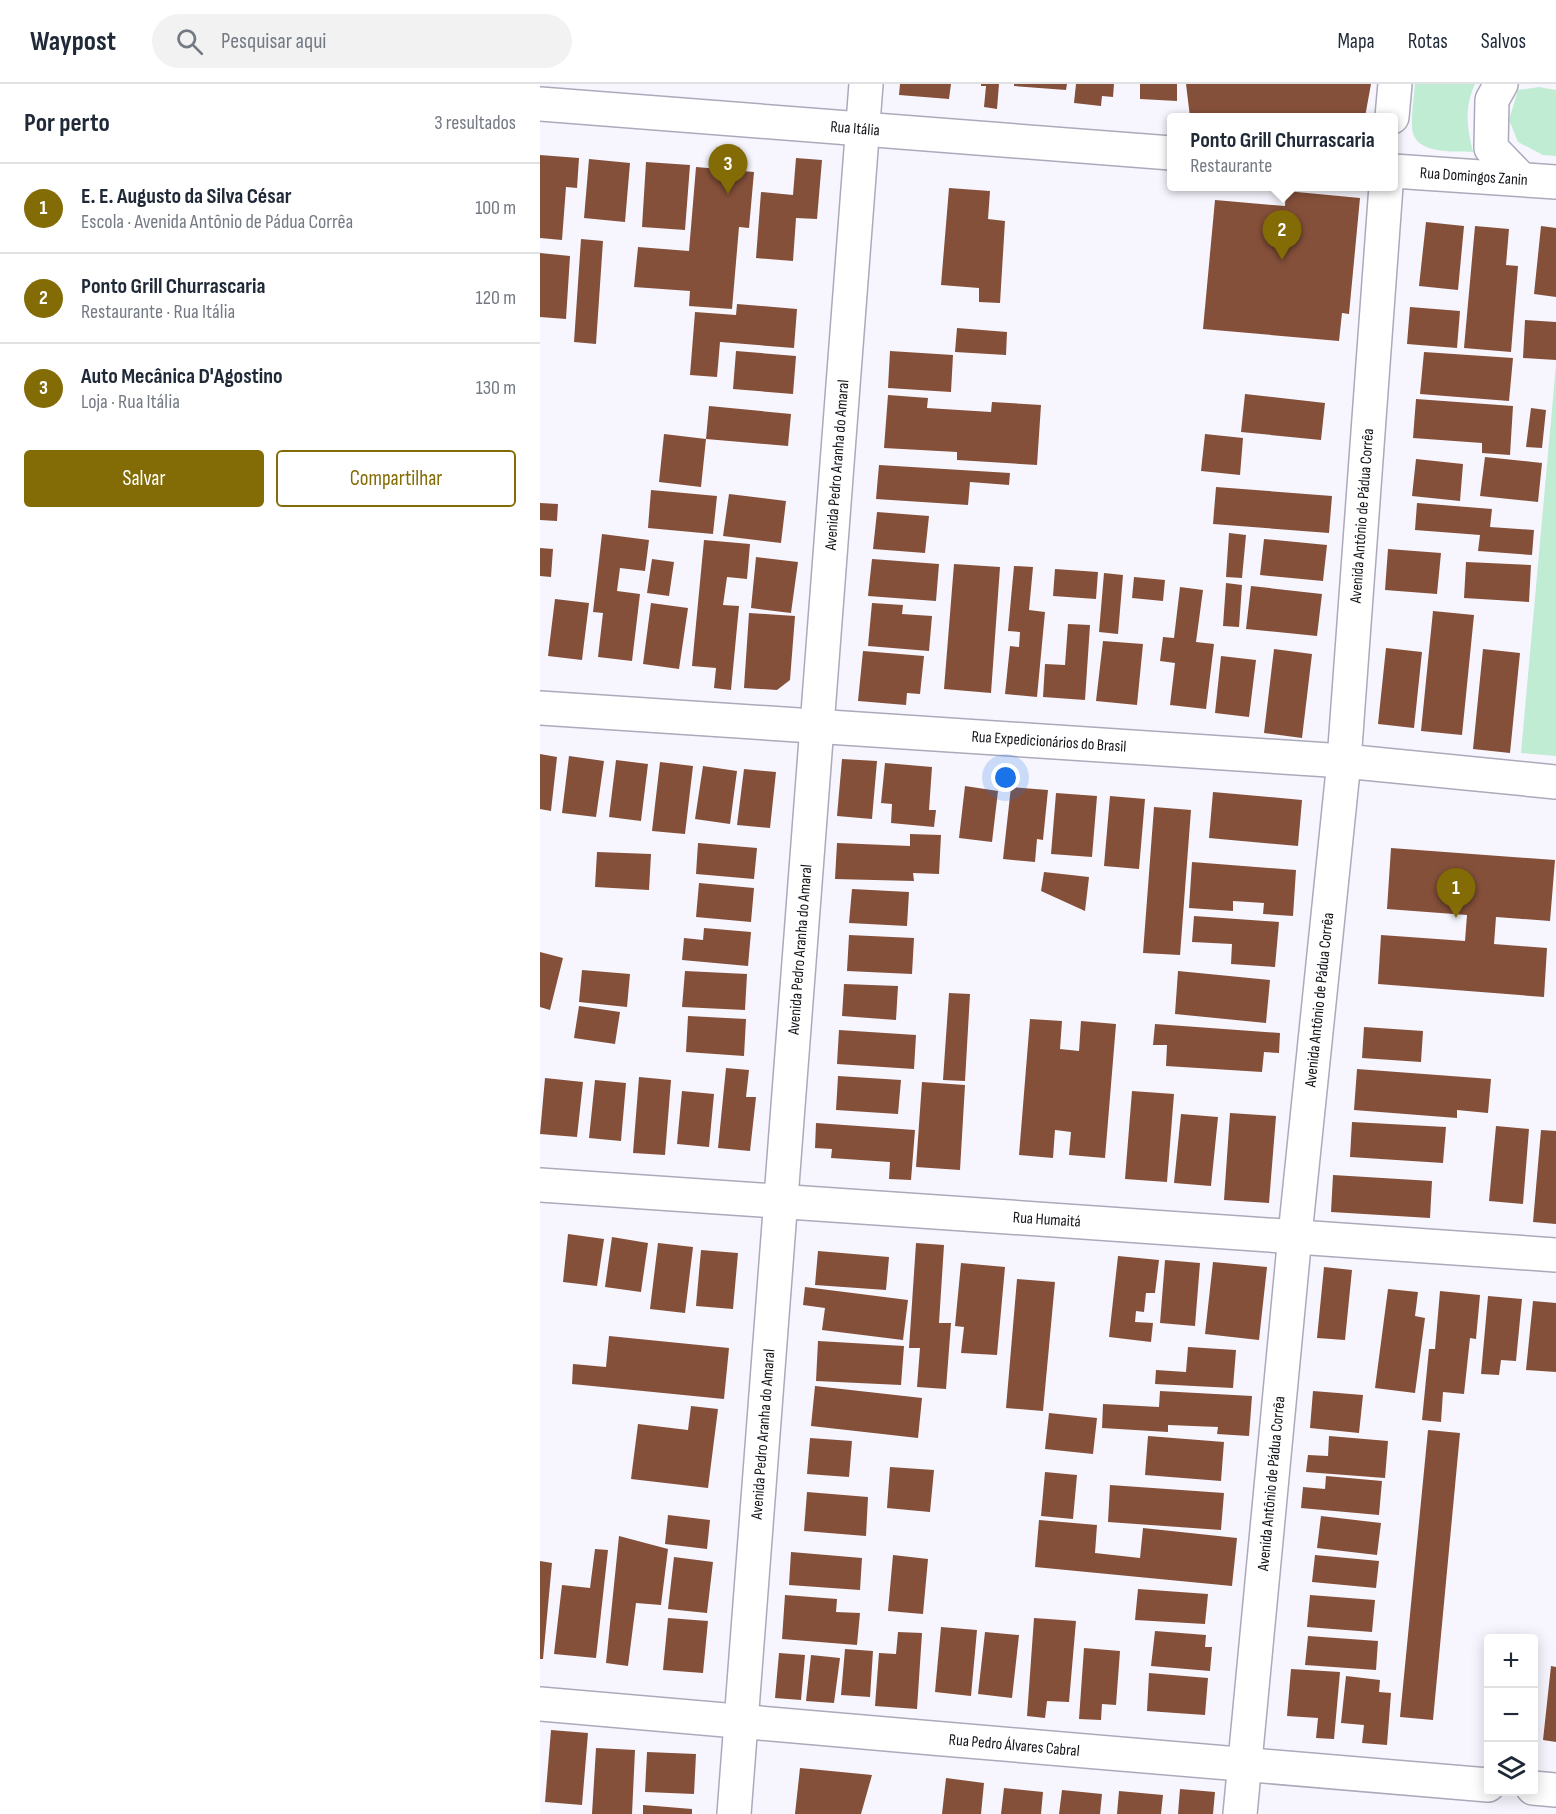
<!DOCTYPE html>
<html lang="pt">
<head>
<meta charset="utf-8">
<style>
	:root { --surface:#fff; --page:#f2f2f3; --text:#1f2937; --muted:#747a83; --line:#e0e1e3; --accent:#836b05 }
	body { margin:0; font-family:"Sofia Sans Condensed",sans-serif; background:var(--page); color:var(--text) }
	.controls { position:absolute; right:18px; bottom:18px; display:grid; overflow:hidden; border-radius:6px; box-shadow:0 3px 15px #0003 }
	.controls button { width:54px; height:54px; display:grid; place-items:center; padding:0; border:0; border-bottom:2px solid var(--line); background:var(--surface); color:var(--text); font:30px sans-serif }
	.you { position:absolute; left:466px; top:694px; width:21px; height:21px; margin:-15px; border:4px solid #fff; border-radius:50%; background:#1a73e8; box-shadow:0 0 0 9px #1a73e833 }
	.badge { display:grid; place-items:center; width:39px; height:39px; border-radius:50%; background:var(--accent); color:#fff; font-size:20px; font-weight:700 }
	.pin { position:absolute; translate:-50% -50px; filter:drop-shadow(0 2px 3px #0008) }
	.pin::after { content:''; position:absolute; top:32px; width:21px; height:18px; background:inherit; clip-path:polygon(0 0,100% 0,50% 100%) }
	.popup { position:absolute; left:627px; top:29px; width:231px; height:78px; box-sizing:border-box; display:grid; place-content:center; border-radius:6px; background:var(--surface); filter:drop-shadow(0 2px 4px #0005); font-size:20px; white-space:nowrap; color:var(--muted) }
	.popup b { font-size:22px; color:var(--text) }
	.popup::after { content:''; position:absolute; left:50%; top:100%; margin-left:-12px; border:12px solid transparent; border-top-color:var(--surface) }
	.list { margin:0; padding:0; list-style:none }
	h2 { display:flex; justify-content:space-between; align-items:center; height:78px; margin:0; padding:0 24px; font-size:26px }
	h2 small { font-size:20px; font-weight:400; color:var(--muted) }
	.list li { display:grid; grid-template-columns:39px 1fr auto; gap:18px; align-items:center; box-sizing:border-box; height:90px; padding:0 24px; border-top:2px solid var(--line) }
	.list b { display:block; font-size:22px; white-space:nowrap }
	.list p { margin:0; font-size:20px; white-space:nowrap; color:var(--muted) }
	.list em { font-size:20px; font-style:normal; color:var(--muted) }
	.actions { display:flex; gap:12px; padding:18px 24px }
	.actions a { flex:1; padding:14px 0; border:2px solid var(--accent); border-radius:6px; text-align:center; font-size:21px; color:var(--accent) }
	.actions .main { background:var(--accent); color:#fff }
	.icon { flex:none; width:33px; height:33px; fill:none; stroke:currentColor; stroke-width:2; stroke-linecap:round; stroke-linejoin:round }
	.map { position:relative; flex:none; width:1016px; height:1730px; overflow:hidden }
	header { display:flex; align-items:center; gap:36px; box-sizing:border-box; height:84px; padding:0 30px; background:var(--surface); border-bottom:2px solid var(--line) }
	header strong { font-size:28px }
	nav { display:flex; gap:33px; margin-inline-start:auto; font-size:21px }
	.search { width:420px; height:54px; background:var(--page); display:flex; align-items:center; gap:15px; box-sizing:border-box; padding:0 21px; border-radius:33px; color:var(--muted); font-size:22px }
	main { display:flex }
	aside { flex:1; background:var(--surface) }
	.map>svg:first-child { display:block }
	.green { fill:#bfecd3 }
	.building { fill:#85503a }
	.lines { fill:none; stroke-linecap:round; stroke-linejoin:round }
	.street-casing { stroke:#aca9bb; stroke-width:36 }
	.secondary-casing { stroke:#aca9bb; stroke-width:36 }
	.street { stroke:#fff; stroke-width:33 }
	.secondary { stroke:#fff; stroke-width:33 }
	.labels { text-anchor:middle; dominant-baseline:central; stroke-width:6; stroke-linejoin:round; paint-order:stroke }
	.street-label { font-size:16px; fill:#131218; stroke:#fff }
</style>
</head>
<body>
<header>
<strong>Waypost</strong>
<div class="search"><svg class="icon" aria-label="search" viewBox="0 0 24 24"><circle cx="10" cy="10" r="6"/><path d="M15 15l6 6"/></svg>Pesquisar aqui</div>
<nav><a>Mapa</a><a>Rotas</a><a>Salvos</a></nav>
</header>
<main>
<aside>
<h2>Por perto<small>3 resultados</small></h2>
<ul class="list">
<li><span class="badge">1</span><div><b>E. E. Augusto da Silva César</b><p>Escola · Avenida Antônio de Pádua Corrêa</p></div><em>100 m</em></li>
<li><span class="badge">2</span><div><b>Ponto Grill Churrascaria</b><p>Restaurante · Rua Itália</p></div><em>120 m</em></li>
<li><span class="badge">3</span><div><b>Auto Mecânica D'Agostino</b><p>Loja · Rua Itália</p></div><em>130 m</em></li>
</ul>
<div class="actions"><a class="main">Salvar</a><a>Compartilhar</a></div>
</aside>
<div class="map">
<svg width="1016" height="1730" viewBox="0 0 1016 1730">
	<rect width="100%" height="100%" fill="#f7f6fe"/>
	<path class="green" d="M875,0H935C924,24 927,43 933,68C913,67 874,71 872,44C871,30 874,14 875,0Z
		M999,3L1016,6V72L1003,71L978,58L969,36L978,6Z
		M1016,281V672L981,669Z"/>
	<path class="building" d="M360,0H411L409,15L359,11Z
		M441,0H459L457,25L444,23L446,2H441Z
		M474,0H527L526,6L474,2Z
		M536,0H574L573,13L562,12L561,22L534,19Z
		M600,0H637V17L600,15Z
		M646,0H831L825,33H650Z
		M0,71L39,74L37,104L26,103L22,156L0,154Z
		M256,74L282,76L277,135L256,134L253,177L216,174L221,108L253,111Z
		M49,75L90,79L85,138L44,134Z
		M106,78L150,81L145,146L102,143Z
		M156,83L214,88L209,144L199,143L192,225L149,222L150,207L94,203L98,163L149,167Z
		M409,104L450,107L448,135L465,137L460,219L439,218V204L401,201Z
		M746,107L820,114L809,230L802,229L799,257L663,245L675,116L745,122Z
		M886,138L924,142L918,206L879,202Z
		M935,142L969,145L966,181L978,182L971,268L924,264Z
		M1001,142L1016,144V213L994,210Z
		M41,155L63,157L56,260L34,258Z
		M0,169L30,172L26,235L0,233Z
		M197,220L257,225L254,264L180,258L177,293L150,291L155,228L196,231Z
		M870,223L920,227L917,264L867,260Z
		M985,236L1016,238V276L983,274Z
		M417,244L467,248L466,271L415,268Z
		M196,267L256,272L253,310L193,305Z
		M350,267L413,271L411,308L348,304Z
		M884,268L973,274L969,317L880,310Z
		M705,310L785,319L781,356L701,348Z
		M348,311L388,314L387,324L451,328L452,318L501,321L497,381L417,376V368L344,364Z
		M876,315L973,322L970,371L942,369V359L873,354Z
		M169,322L251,330L248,362L166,355Z
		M991,324L1006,326L1002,364L986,363Z
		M124,350L166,355L161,403L119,398Z
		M665,350L703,354L700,391L661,387Z
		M945,373L1002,379L998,418L940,412Z
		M876,375L923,380L920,417L872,412Z
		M339,381L470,389L469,401L430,398L428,421L336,415Z
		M676,403L792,412L789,449L673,440Z
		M111,406L177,412L173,450L108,444Z
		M189,410L246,417L241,459L183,452Z
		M0,419L18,420L17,437L0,436Z
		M877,419L952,425L950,443L994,446L992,471L938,467L940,451L875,446Z
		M337,428L389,432L385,469L333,465Z
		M689,449L706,451L702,494L686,493Z
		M62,450L109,456L105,487L80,484L77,507L100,510L92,577L58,573L63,529L53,528Z
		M724,455L787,461L783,497L720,491Z
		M164,456L210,460L207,495L187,493L183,521L199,522L191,606L174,604L176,584L152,582Z
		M0,464L13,465L11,493L0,492Z
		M848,465L901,469L897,510L845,506Z
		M216,473L258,478L251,529L211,524Z
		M112,475L134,478L129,512L107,509Z
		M332,475L399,480L396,517L328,512Z
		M926,478L991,481L989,518L924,514Z
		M414,480L460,483L451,609L404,605Z
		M474,482L493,483L489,526L505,528L497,613L465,610L470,562L479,563L480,548L468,547Z
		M515,485L558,488L556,515L513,512Z
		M564,489L583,491L578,550L559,548Z
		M594,493L625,496L623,517L592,514Z
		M686,499L702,501L699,543L683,542Z
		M711,502L782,510L777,552L706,545Z
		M640,503L663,506L656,558L674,560L666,625L630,621L635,579L620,577L623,553L634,554Z
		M15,515L49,519L42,576L8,572Z
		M111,519L148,524L139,585L103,580Z
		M332,519L363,521L362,530L392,532L389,567L328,562Z
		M893,527L934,531L922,651L881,647Z
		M209,529L255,532L250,596L237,606L204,604Z
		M528,540L550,541L545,616L503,613L505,580L525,581Z
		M563,557L603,560L597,621L556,617Z
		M846,564L882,568L874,644L838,640Z
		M734,565L772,570L762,654L724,649Z
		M943,565L980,569L970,669L933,665Z
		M323,567L384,572L380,610L367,609L366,621L318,617Z
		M681,572L716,576L709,633L675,629Z
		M0,670L17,673L11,727L0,725Z
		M29,672L64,677L56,733L22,729Z
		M302,675L337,677L332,735L297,732Z
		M76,676L108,680L101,737L69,733Z
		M120,678L153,682L145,750L112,747Z
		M345,679L392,683L389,726H396L394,743L351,739L352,720L341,719Z
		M163,682L197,687L190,740L155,735Z
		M204,685L236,688L230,744L197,741Z
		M425,702L458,707L452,758L419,754Z
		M471,703L508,706L503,756L497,755L495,778L463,775Z
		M673,708L762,716L758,762L669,754Z
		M516,709L557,712L552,773L511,770Z
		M570,712L605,715L599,785L564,782Z
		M614,723L651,726L640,871L603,869Z
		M370,750L401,751L399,790L373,789L374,797L295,795L297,759L370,762Z
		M158,759L217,764L214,795L156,790Z
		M851,764L1015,776L1010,837L956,833L954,860L1007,864L1004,913L838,900L841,851L925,857L927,831L847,825Z
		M57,768L111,770L109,806L55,803Z
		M652,778L756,786L753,832L723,830L724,819L693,817V827L649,824Z
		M504,788L549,793L545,827L501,807Z
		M159,799L214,804L211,838L156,833Z
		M312,805L369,808L367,842L309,839Z
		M654,832L739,838L735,883L691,880L692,860L652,858Z
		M164,844L211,848L208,882L142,876L144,854L163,856Z
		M309,851L374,854L372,890L307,887Z
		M0,868L23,874L10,926L0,923Z
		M42,886L90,890L87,923L39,918Z
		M145,887L207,890L205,926L142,923Z
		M638,887L730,896L726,939L635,930Z
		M304,900L358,902L356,936L302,932Z
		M409,909L430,910L425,997L403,996Z
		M39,922L80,928L75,960L34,954Z
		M148,932L206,935L204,972L146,968Z
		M490,935L522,937L520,965L539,967L541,937L576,940L565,1074L529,1071L531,1048L515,1046L513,1074L479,1071Z
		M615,940L740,949L739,969L724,968L722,988L626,982L627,961H613Z
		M824,943L883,947L881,978L822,974Z
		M299,946L376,951L374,985L297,980Z
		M186,984L209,986L206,1013H216L210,1067L178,1064Z
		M817,985L951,995L948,1029L917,1026V1034L814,1026Z
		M298,992L361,996L358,1030L296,1026Z
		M99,993L131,996L125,1071L93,1069Z
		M5,994L43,998L37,1053L0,1050Z
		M55,996L86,999L81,1057L49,1054Z
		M382,998L425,1001L420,1086L376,1083Z
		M142,1007L174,1010L169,1063L137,1060Z
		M592,1007L634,1010L627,1098L585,1095Z
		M690,1029L736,1032L729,1119L684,1116Z
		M641,1030L678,1033L671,1102L634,1099Z
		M812,1038L906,1043L903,1079L810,1073Z
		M276,1039L375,1046L371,1096L349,1095L350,1078L291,1074L292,1065L275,1064Z
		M956,1042L989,1045L983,1120L949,1117Z
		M1001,1046L1016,1047V1140L993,1138Z
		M793,1091L892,1097L890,1134L791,1128Z
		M28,1150L64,1155L57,1202L23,1198Z
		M72,1153L108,1159L101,1208L65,1203Z
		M118,1159L153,1163L145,1229L110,1225Z
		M376,1159L404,1161L399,1239H411L406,1305L377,1303L380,1264H369Z
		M161,1166L198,1169L193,1225L156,1222Z
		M278,1167L349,1173L346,1206L275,1201Z
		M578,1172L619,1176L615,1209H606L604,1228L596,1227L595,1238L613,1239L611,1258L569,1253Z
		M625,1176L660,1179L655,1242L620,1239Z
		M673,1178L727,1183L719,1256L665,1250Z
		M421,1179L465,1183L457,1271L421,1269L424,1243L415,1242Z
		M784,1183L812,1186L805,1256L777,1254Z
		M477,1195L515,1198L503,1327L466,1324Z
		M265,1203L368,1216L363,1256L282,1246L285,1224L263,1221Z
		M848,1205L878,1208L875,1232L885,1234L875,1309L835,1304Z
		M900,1207L940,1211L936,1255L930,1254L924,1310L903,1308L901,1338L882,1336L889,1265H895Z
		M948,1212L982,1215L976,1277L961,1276L959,1291L941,1290Z
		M993,1217L1016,1219V1288L986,1286Z
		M69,1252L189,1264L184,1315L32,1300L33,1280L66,1283Z
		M278,1257L364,1262L361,1301L276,1297Z
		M648,1263L696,1266L693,1304L615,1300L616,1286L646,1288Z
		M275,1302L382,1314L378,1354L271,1342Z
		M620,1307L712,1312L709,1352L677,1350L678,1343L628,1341V1348L562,1344L563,1320L619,1323Z
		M773,1307L823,1311L819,1349L770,1344Z
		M151,1322L178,1325L168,1404L91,1395L98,1340L148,1346Z
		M509,1329L557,1334L553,1370L505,1365Z
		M888,1346L920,1349L893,1636L860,1633Z
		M608,1352L684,1358L681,1397L605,1391Z
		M789,1352L848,1357L845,1394L766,1388L768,1371L788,1372Z
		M270,1354L312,1357L309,1393L267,1390Z
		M350,1383L394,1386L390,1428L347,1424Z
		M505,1388L537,1391L533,1435L501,1432Z
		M786,1392L842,1397L839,1431L761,1424L763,1403L785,1405Z
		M570,1401L684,1409L681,1446L568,1438Z
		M267,1408L328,1413L326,1452L264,1447Z
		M128,1431L170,1436L167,1465L125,1460Z
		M781,1432L841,1439L837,1471L777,1464Z
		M499,1436L557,1441L555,1469L600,1474L603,1444L697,1454L692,1502L495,1483Z
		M79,1452L128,1465L121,1521L96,1519L88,1582L66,1579Z
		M55,1465L68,1466L56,1574L14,1570L22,1501L50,1504Z
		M251,1468L322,1474L320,1506L249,1501Z
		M353,1471L388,1475L383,1530L348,1527Z
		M775,1471L839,1477L836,1504L772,1498Z
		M134,1473L173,1478L167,1529L128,1525Z
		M0,1477L12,1479L3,1575H0Z
		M598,1505L668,1510L665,1540L595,1536Z
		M245,1511L297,1515L296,1528L320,1529L317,1561L242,1555Z
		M770,1511L835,1516L832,1548L767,1543Z
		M128,1534L168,1537L163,1589L123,1586Z
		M494,1534L536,1537L529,1618L507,1617L505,1634L487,1632Z
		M401,1543L437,1546L431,1612L395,1608Z
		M615,1547L666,1551L665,1563H672L670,1587L611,1582Z
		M358,1548L382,1549L377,1625L335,1622L339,1569L356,1570Z
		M445,1548L479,1551L472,1614L438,1610Z
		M768,1552L838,1557L836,1586L765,1581Z
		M544,1564L580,1567L576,1621L562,1620L561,1636L539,1635Z
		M305,1565L333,1567L330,1613L301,1611Z
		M239,1569L265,1571L261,1616L235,1614Z
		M271,1571L300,1574L294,1619L266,1617Z
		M1011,1582L1016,1583V1658L1003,1656Z
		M751,1585L800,1588L794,1655L776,1654L778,1634L747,1632Z
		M609,1589L668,1594L665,1631L607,1627Z
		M806,1592L840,1596L839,1608L851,1609L847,1661L822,1659L824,1641L801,1639Z
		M11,1646L48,1649L42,1721L5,1718Z
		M56,1664L95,1666L92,1730H52Z
		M107,1668L156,1670L154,1710L105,1708Z
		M260,1684L332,1691L321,1730H255Z
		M406,1694L444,1699L441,1730H402Z
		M464,1704L503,1708L501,1730H461Z
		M640,1705L675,1708L673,1730H638Z
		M522,1706L562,1710L560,1730H519Z
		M579,1707L623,1711L621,1730H577Z
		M103,1721L152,1725V1730H103Z"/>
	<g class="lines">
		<g class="street-casing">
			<g id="street">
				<path id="s1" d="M0,624L804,677L1016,698"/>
				<path id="s2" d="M0,1101C339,1126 677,1145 1016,1171"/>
				<path id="s3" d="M0,1620C316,1646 632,1677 948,1701"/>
				<path d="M993,1704L1016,1706"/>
				<path id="s4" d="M194,1730L326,0"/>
				<path id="s5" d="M700,1730L755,1151L804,677L846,102"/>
			</g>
		</g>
		<g class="secondary-casing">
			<g id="secondary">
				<path d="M961,0L952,16L951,64L981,95"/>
				<path id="s6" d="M0,20L631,69"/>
				<path d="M852,33L855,0"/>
				<path id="s7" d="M853,87L1016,98"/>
			</g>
		</g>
		<use href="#street" class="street"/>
		<use href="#secondary" class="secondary"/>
	</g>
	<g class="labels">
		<g class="street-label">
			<text stroke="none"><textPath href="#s6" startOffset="316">Rua Itália</textPath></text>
			<text stroke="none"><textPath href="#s7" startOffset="81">Rua Domingos Zanin</textPath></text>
			<text stroke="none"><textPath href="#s4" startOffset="1353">Avenida Pedro Aranha do Amaral</textPath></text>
			<text stroke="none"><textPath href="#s5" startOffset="1304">Avenida Antônio de Pádua Corrêa</textPath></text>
			<text stroke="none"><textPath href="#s1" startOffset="510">Rua Expedicionários do Brasil</textPath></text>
			<text stroke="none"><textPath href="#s4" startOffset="867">Avenida Pedro Aranha do Amaral</textPath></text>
			<text stroke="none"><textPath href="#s5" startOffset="818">Avenida Antônio de Pádua Corrêa</textPath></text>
			<text stroke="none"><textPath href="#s2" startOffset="508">Rua Humaitá</textPath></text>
			<text stroke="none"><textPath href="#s4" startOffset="381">Avenida Pedro Aranha do Amaral</textPath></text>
			<text stroke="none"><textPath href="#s5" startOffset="332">Avenida Antônio de Pádua Corrêa</textPath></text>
			<text stroke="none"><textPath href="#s3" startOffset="476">Rua Pedro Álvares Cabral</textPath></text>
		</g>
	</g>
</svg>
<div class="controls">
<button>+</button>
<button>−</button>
<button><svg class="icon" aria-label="layers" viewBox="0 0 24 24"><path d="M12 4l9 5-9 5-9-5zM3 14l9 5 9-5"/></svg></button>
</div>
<div class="you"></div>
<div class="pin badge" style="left:916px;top:834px">1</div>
<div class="pin badge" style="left:742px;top:176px">2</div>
<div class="popup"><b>Ponto Grill Churrascaria</b>Restaurante</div>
<div class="pin badge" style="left:188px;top:110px">3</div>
</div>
</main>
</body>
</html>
